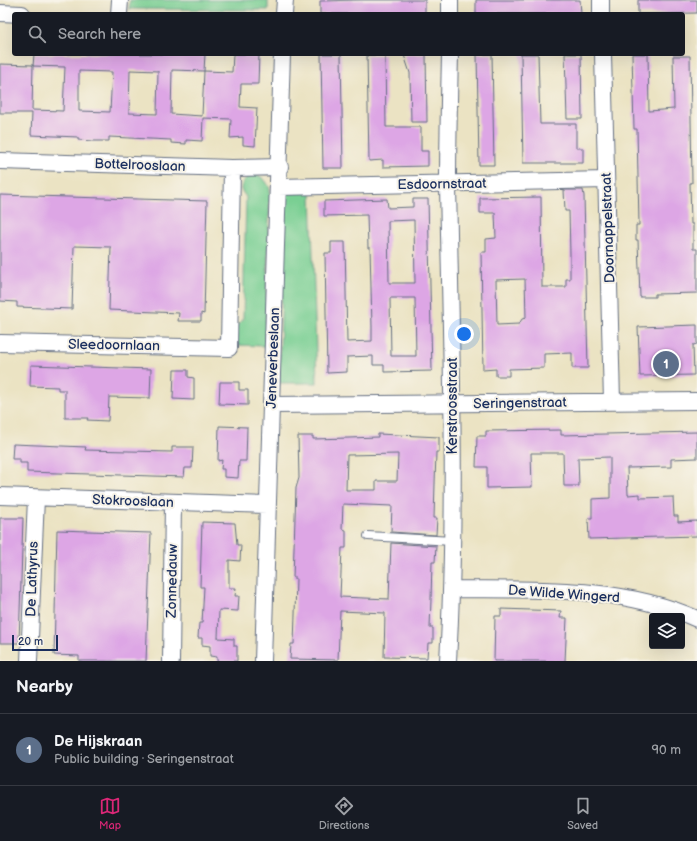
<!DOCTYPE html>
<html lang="en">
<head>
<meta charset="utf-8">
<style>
	:root { --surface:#171b24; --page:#242831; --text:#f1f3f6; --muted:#9ea1a6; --line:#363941; --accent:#db2777 }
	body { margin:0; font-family:"Balsamiq Sans",sans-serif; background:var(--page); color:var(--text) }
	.controls { position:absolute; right:12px; bottom:12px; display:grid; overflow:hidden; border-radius:4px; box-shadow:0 4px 16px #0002 }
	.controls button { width:36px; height:36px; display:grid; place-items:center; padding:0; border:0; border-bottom:1px solid var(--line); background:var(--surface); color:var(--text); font:20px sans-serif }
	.scale { position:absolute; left:12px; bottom:10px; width:46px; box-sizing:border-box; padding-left:4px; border:2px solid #1b2f5e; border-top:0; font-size:11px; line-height:14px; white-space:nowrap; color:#1b2f5e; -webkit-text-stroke:3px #f7f3e8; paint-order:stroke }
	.you { position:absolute; left:464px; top:334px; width:14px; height:14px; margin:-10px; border:3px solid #fff; border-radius:50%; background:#1a73e8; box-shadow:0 0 0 6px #1a73e833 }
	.badge { display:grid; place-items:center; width:26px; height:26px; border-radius:50%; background:var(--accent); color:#fff; font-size:13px; font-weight:700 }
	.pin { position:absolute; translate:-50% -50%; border:2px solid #fff; box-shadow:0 1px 4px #0006 }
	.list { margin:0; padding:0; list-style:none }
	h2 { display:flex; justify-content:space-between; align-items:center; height:52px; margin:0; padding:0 16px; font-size:17px }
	h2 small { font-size:13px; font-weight:400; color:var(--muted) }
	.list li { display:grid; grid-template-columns:26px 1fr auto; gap:12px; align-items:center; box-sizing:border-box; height:72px; padding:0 16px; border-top:1px solid var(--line) }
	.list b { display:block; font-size:15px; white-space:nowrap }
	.list p { margin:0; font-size:13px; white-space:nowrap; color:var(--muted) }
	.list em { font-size:13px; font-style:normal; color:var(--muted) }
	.icon { flex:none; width:22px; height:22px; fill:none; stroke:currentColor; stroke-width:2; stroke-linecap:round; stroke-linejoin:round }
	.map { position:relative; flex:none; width:697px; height:661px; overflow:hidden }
	.search { position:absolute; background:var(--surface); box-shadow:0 4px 16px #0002; left:12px; right:12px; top:12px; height:44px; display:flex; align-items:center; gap:10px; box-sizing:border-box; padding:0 14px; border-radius:4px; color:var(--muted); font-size:15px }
	.sheet { height:124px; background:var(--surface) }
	nav { display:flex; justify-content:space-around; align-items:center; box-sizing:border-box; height:56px; border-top:1px solid var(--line); background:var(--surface); font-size:11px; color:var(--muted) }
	nav a { display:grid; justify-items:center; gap:2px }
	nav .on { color:var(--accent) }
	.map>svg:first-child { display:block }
	.green { fill:#79cf93; stroke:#4a7f78 }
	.building { fill:#dda6e5; fill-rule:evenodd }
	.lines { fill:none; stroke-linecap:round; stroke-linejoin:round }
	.service-casing { stroke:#646e81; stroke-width:10 }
	.minor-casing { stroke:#646e81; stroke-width:18 }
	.service { stroke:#fff; stroke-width:8 }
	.minor { stroke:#fff; stroke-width:16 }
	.labels { text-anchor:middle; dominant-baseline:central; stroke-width:4; stroke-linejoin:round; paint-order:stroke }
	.street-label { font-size:14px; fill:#1b2f5e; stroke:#f7f3e8 }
</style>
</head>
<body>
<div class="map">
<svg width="697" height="661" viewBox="0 0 697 661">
	<rect width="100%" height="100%" fill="#f7f3e8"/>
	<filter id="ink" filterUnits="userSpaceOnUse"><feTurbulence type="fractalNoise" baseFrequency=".025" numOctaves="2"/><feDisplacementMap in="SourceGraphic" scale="8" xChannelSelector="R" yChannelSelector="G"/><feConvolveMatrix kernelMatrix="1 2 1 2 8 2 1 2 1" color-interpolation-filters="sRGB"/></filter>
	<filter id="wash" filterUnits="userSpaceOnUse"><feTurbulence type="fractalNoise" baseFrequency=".012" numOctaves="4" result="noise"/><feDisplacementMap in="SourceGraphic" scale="16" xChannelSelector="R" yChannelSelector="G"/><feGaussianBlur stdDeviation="0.9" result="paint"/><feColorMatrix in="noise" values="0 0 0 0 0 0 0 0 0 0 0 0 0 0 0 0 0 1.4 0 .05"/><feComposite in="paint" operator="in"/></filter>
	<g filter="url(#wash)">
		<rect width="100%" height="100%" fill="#ebe3c3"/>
		<path class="green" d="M130,0H268V10H256L129,9Z
			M253,175C263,176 266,180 270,189L265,346L236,345V326L243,320L246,197L241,190C241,182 246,177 253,175Z
			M285,192H311L317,383H279Z"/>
		<g id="blocks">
			<path class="building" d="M361,0H425V14H320V1Z
				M476,0H580L581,14H476Z
				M638,0H697V13L638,14Z
				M34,54H205L204,71L232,72L233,54H259L258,84H241L240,107L257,108L255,146L243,145V137L230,138L231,119L203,118L202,141L186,140V144L171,143V140L109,137V141H93L78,140V137L31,135L32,113H0V64L33,65L32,110L63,111L65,67L33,66ZM130,70L158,71L157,114L129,113ZM172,70L204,71L202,116L171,114ZM79,71L112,72L110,112L79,111Z
				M321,54H341L343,168H323Z
				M426,54L427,122H411L410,73L404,55Z
				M477,54H492L494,165H479Z
				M521,54H538L540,124H576V148H583V163H523Z
				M565,54H581L582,119H567Z
				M632,54H648L649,111L674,109L673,56H690L692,183H690L691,224H693V249H697V293L655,294V297H640L638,240H636V225H639L637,129H634Z
				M367,55H385L386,127H421V151H428V166L383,167V160L369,161Z
				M564,190H583L584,196L588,368H572V353L544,354V368L509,369V376H496V369L483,370L481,252H486V239L496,238L495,213H480V198L541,197L542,287H566V279H570V254L569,211H565ZM525,279L526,318L522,319L519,324L497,325L496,280Z
				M0,195L207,201L204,314L201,313V321H178L179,313L109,310L111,247L74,246L72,309L17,307V302L0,301Z
				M387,199L388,208L413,207V199H428L432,371L384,372V365H373V356L347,357V372L327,373L325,253H331V242H345L347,342L372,341V327L370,248H368L367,215L324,216V201ZM414,220L415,283H389L388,221ZM390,298H415L416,356H391Z
				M697,325V344L693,345L694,375L640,376L638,327Z
				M31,365L151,369L150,398L109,397L108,421L87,420L88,418H65V390H58V387L30,386Z
				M174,370H188V377L194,378V400L173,399Z
				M220,382H239V390H248V405L219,404Z
				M219,426L247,427L246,461H239L238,478L224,477V469H221L222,460L218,461Z
				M561,430V435L697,432V458L671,459V467L627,468L628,495L640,494V498L673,497L674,516H678V522L697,521V536L589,539L588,518H592V499L610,498V457L578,458L579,486H564L563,453H531L532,487L487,488V467H476L477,436H486V431Z
				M378,434L439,437V452H436L435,483L434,518H437L436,535L391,532L392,506L343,504L342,529L346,530V548H342L340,597L389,599L391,543L436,546L435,562H432L431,599L430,628H433V643H428L427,658L384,657L385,613L340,611L338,660L290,659L291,644H294L295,615L296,578H293L296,488L299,478L298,436H313V439L349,438L378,437ZM398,454L397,481H376V490H346L347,455Z
				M13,444L86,447L85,450L172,452V447H193L192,468H185L184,477L27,472V463H20V459H12Z
				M0,518H23L19,643H0Z
				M202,522L235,523L237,545H241L240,561L229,560V588H236L235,596H239L238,611L219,610L218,638L234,639V646H237V661H217V657L210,656V646L202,645V638H198L199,623H202L204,587H200Z
				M57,530L151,533L146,661H79V656L54,655Z
				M501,609L561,611L560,618H567L565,661H494L495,616H501Z"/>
		</g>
	</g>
	<g filter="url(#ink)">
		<use href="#blocks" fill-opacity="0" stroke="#646e81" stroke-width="1"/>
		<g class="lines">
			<g class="service-casing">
				<path id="service" d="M368,536L452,541"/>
			</g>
			<g class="minor-casing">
				<path id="minor" d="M601,0V14
					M0,13L22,14
					M119,14L120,0
					M284,14L285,0
					M450,14V0
					M603,54L612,401
					M0,161L232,168L280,167
					M278,187L606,180
					M0,343L229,348L232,168
					M271,405L697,401
					M0,496L267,505
					M452,589C534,590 621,585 697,619
					M29,661L36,498
					M171,661L173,502
					M263,661L282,54
					M448,661C457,502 451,344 448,185C448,142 449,98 450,54"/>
			</g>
			<use href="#service" class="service"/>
			<use href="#minor" class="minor"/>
		</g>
	</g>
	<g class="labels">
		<g class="street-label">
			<text transform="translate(140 165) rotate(2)">Bottelrooslaan</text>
			<text transform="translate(442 184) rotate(-1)">Esdoornstraat</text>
			<text transform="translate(608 228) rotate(-92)">Doornappelstraat</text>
			<text transform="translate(114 345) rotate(1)">Sleedoornlaan</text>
			<text transform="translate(273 358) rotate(-88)">Jeneverbeslaan</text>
			<text transform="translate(520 403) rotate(-1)">Seringenstraat</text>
			<text transform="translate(452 406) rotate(-90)">Kerstroosstraat</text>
			<text transform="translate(133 501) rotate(2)">Stokrooslaan</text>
			<text transform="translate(32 579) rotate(-88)">De Lathyrus</text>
			<text transform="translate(172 581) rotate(-89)">Zonnedauw</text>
			<text transform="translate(564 594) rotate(4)">De Wilde Wingerd</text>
		</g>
	</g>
</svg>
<div class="controls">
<button><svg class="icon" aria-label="layers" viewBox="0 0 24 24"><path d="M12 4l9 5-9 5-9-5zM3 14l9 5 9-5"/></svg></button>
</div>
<div class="scale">20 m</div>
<div class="you"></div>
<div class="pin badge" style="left:666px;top:364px;background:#5c6f8a">1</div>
<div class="search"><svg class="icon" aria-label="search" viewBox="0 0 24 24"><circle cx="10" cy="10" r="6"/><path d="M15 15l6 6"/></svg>Search here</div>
</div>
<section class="sheet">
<h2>Nearby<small></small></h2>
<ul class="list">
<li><span class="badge" style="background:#5c6f8a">1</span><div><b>De Hijskraan</b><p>Public building · Seringenstraat</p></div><em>90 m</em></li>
</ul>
</section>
<nav>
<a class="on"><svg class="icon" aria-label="map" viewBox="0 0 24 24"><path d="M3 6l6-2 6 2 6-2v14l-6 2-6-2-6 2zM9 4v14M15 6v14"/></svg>Map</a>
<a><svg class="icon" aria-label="directions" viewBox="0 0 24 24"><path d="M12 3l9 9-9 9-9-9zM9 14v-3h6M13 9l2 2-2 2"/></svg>Directions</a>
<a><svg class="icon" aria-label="saved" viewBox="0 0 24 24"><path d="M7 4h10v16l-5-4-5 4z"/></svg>Saved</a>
</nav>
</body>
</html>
